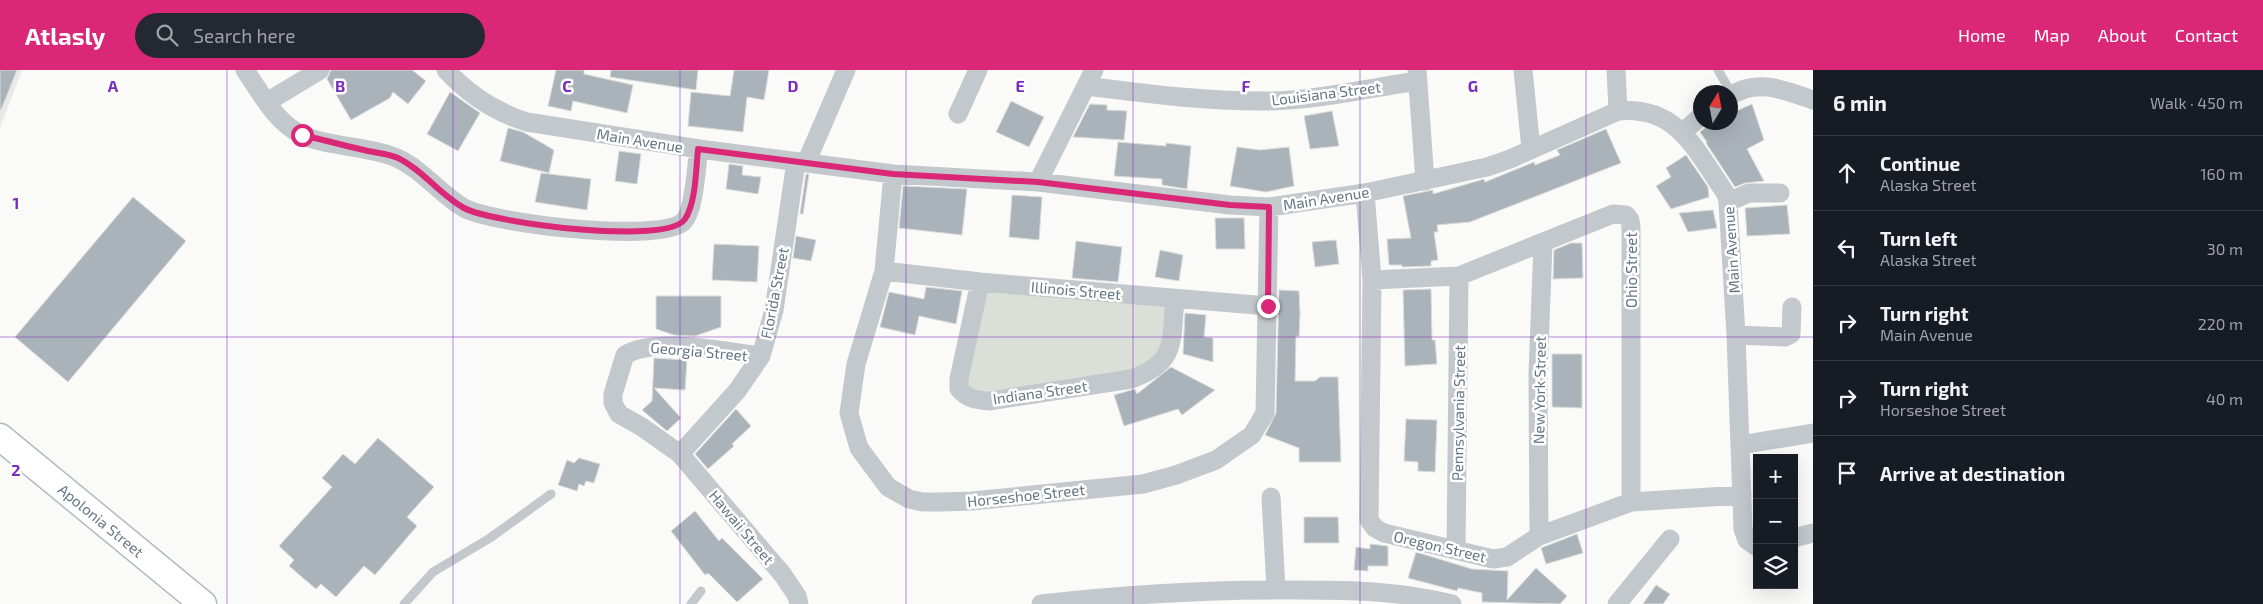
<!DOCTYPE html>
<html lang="en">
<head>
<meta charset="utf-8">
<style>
	:root { --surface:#171b24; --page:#242831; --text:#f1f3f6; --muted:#9ea1a6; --line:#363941; --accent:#db2777 }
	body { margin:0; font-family:"Exo 2",sans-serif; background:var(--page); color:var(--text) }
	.controls { position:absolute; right:15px; bottom:15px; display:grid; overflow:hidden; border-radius:0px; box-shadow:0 5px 20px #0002 }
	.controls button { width:45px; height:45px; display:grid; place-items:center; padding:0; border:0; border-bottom:1px solid var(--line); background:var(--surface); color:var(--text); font:25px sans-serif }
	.compass { position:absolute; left:1693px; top:15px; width:45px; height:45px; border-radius:50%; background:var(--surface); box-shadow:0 5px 20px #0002; rotate:10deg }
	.stop { position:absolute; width:15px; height:15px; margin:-11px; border:4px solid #db2777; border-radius:50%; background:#fff }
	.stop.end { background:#db2777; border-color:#fff; box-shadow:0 1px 5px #0008 }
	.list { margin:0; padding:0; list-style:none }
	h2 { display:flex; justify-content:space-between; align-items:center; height:65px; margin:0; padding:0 20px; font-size:21px }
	h2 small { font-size:16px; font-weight:400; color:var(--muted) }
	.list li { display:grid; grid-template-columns:32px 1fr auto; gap:15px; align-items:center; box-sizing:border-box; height:75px; padding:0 20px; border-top:1px solid var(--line) }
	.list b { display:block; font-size:19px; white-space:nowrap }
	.list p { margin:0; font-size:16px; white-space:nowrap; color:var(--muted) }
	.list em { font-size:16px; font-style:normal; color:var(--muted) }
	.icon { flex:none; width:28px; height:28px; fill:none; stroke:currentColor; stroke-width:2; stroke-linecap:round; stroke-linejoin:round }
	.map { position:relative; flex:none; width:1813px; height:534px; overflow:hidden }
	header { display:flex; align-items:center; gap:30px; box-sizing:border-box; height:70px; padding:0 25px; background:var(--accent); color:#fff }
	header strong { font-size:24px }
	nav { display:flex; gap:28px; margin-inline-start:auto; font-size:18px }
	.search { width:350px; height:45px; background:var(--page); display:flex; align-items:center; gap:12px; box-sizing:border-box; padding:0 18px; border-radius:28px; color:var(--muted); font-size:19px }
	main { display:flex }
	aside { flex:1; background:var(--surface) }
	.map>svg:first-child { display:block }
	.built { fill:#e8e9e9 }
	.green { fill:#dadfd7 }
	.building { fill:#aab3b9; stroke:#dcdcda }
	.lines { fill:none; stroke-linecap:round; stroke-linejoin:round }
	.secondary-casing { stroke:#b3babf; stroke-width:29 }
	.lane { stroke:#c3c8cc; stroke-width:9 }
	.street { stroke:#c3c8cc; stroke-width:19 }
	.secondary { stroke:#fff; stroke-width:26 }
	.route { stroke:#db2777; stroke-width:6 }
	.grid { fill:none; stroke:#7b2cbf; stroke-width:1; stroke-opacity:0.55 }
	.labels { text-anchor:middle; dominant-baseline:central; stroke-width:5; stroke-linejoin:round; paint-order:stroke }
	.street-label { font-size:15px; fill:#657683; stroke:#fff }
	.grid-label { font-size:16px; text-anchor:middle; font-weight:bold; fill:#7b2cbf; stroke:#fff; stroke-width:5; stroke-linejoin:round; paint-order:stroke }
</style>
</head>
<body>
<header>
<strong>Atlasly</strong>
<div class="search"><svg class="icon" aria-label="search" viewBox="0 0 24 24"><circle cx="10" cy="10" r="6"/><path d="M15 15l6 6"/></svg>Search here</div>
<nav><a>Home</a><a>Map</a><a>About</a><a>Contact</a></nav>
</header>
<main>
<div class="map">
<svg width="1813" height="534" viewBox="0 0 1813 534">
	<rect width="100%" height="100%" fill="#fafaf8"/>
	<path class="built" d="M0,0H22L0,58Z"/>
	<path class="green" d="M983,215L1172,232L1159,290L1130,306L969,323L961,308Z"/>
	<path class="building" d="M0,0H17L1,40H0Z
		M331,0H412L426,11L408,34L393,22L390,28L351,50L327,9Z
		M556,0H584V4L633,15L627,43L573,31L571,41L548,36Z
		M611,0H698L696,20L610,7Z
		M734,0H769L764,30L747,27L743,62L688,56L691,22L730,26Z
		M450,22L480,43L458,81L427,64Z
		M1011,31L1044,47L1029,77L996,62Z
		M1090,34L1107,35V40L1127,41L1124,70L1073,67Z
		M1752,34L1764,70L1747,79L1764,111L1745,113L1735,117L1706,73L1707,72L1700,62L1713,52H1730V44Z
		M1332,41L1339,76L1310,79L1304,46Z
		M508,58L523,62L554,80L549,103L500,91Z
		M1606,59L1621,93L1470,152L1437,155L1438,162H1434L1438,190L1431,191V196L1402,197V195H1389L1387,169L1411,168L1403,126L1433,120V124L1484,109L1485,112L1534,92L1535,95L1560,85L1557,80Z
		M1118,72L1166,76V73L1191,76L1187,119L1162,115V109L1114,106Z
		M1237,77L1260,80L1289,77L1294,116L1266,122L1230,116Z
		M619,81L641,84L637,114L615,111Z
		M1686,85L1708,117L1709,127L1671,139L1656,116L1671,107L1666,98Z
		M729,94L743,96L742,105L761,107L758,124L726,119Z
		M541,103L591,109L587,140L535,132Z
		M806,104H809L803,144H800Z
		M903,116L967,119L962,165L899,158Z
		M1012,125L1042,127L1039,170L1009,167Z
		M133,127L186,171L68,312L15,267Z
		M1787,135L1790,164L1747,166L1745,138Z
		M1713,140L1717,158L1688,162L1679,143Z
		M1215,148H1244L1245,179H1216Z
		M796,166L816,170L811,191L793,188Z
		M1336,170L1339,194L1315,197L1312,172Z
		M1076,171L1122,177L1118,212L1072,208Z
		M1571,173H1582L1583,208L1553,209L1554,180Z
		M714,174L759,176L757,212L712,210Z
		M1160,180L1183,185L1179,211L1155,207Z
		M926,217L962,221L956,254L919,246L915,265L880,257L889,222L924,229Z
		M1431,219L1432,270H1435L1437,294L1405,296L1403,220Z
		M1279,220L1299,221L1300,244L1299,267L1296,266L1295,311H1315L1320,307H1338L1341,392H1299V378L1265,365L1276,343Z
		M656,226H721V257L695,266L674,265L656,259Z
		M1185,243L1206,245L1204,267L1213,268V292L1183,284Z
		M1552,284H1582V338L1552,337Z
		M654,288L687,290L685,320L654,318L681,348L667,361L642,340L652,331Z
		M1171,297L1215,320L1182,345L1178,339L1124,356L1114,325L1135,319L1137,324Z
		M736,339L751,356L732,374L734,376L708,399L695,384Z
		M1406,349L1437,350L1435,402L1418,401V392L1404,391Z
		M378,368L434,417L407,447L417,456L375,505L364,496L336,527L321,514L316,519L289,496L294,490L279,476L332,417L322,408L343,384L355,394Z
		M579,388L600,394L594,413L586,411L584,416L579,414L577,421L558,415L567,390L574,393Z
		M695,441L719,471L722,468L763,509L737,532L708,503L705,505L671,461Z
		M1304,447H1338L1339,473H1304Z
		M1577,464L1583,483L1546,494L1541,478Z
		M1370,474L1388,476V496H1368V501L1354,500L1356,477L1370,479Z
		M1416,482L1472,499L1508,501L1507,530L1536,498L1567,526L1560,534L1482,532V523L1458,518L1457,521L1408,508Z
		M1656,515L1670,524L1663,534H1643Z"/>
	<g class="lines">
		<g class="secondary-casing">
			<g id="secondary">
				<path id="s1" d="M0,367L203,534"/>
			</g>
		</g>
		<path class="lane" d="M1718,0L1732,24
			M404,534L433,502L490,468L551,424
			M691,534L701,521"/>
		<path class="street" d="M245,0C261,23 275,52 302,65C328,77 370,76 397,88C423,100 440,124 464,138C494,154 658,173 683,152C695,141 696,95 699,79
			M446,0C469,25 495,42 527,52L699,79L893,104L1038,112L1230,135L1269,137L1365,123L1487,97L1510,89L1618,41C1678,35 1696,81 1726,124L1728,132L1736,265L1743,459L1747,470L1757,477
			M1417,0L1425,111
			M1523,0L1531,79
			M1616,0L1618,41
			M1086,16C1143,23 1201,31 1260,31C1310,32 1368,18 1418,11
			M1730,26C1757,8 1785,20 1813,30
			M267,32L320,0
			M958,44L978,0
			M1683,62L1700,47
			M806,93L846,0
			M893,104L884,201L856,294L849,343L859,378L888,417L909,429L923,432H940L972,431L1143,414L1176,405L1216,390L1252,365L1265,343L1269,137
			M1038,112L1094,0
			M1365,123L1372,210L1369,450L1375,458L1384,463L1493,489L1507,487L1539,466L1631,432L1742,425
			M1728,132L1749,123H1780
			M884,201L980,212L1268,236
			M1372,210L1459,206L1613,144L1626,145L1630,150L1631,158V432
			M980,212L959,309V319C968,329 976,330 989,331L1131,309C1177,293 1171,272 1175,229
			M1736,265L1785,267L1791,264L1792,237
			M761,286C725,282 656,266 625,285L613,324V333L619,344L642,357L680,384L783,505L797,526L799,534
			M1740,375L1813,363
			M680,384L737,321L761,286L774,240L796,92
			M1271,427L1276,520
			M1539,466L1538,304L1543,174
			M1794,468L1813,463
			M1456,479L1459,206
			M1041,534C1127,524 1214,519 1300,520C1352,520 1401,521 1452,534
			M1617,534L1670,469"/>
		<use href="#secondary" class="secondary"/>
	</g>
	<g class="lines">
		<path class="route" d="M302,65C324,70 346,76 368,81C378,83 389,84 398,88C423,100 440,125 464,138C492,153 668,176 685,149C696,133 696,98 698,79L893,104L1038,112L1230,135L1269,137L1268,236"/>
	</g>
	<path class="grid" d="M227,0V534M453,0V534M680,0V534M906,0V534M1133,0V534M1360,0V534M1586,0V534M0,267H1813"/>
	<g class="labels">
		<g class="street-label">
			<text transform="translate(1326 23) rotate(-7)">Louisiana Street</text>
			<text transform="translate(640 70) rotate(9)">Main Avenue</text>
			<text transform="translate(1326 128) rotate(-9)">Main Avenue</text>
			<text transform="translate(1731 180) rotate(-94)">Main Avenue</text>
			<text transform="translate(1631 200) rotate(-90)">Ohio Street</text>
			<text transform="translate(1076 220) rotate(5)">Illinois Street</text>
			<text transform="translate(774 223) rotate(-79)">Florida Street</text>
			<text transform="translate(699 281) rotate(5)">Georgia Street</text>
			<text transform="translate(1539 320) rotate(-89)">New York Street</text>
			<text transform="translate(1040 322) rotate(-8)">Indiana Street</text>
			<text transform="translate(1458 343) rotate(-89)">Pennsylvania Street</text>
			<text transform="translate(1026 425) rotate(-6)">Horseshoe Street</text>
			<text stroke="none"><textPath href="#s1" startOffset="131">Apolonia Street</textPath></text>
			<text transform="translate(742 457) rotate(50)">Hawaii Street</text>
			<text transform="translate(1440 476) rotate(13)">Oregon Street</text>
		</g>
	</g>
	<g class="grid-label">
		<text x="113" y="22">A</text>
		<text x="340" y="22">B</text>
		<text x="567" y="22">C</text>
		<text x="793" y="22">D</text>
		<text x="1020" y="22">E</text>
		<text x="1246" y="22">F</text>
		<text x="1473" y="22">G</text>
		<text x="16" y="139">1</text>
		<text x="16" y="406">2</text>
	</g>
</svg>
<div class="controls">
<button>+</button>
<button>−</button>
<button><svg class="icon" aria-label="layers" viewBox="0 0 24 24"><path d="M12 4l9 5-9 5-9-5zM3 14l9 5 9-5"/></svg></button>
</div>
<svg class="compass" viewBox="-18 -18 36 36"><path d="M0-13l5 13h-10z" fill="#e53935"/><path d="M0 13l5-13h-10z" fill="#9ea1a6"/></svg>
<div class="stop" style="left:302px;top:65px"></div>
<div class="stop end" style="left:1268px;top:236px"></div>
</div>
<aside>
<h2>6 min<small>Walk · 450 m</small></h2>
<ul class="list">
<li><svg class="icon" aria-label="ahead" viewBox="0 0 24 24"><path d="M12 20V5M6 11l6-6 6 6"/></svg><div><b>Continue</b><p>Alaska Street</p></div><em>160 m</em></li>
<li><svg class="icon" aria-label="left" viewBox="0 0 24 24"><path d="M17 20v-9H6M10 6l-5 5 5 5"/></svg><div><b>Turn left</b><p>Alaska Street</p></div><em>30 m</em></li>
<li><svg class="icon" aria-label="right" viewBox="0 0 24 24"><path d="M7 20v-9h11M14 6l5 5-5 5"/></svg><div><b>Turn right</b><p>Main Avenue</p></div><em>220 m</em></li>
<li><svg class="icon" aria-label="right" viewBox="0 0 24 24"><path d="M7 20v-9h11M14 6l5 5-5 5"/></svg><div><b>Turn right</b><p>Horseshoe Street</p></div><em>40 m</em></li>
<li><svg class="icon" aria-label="arrive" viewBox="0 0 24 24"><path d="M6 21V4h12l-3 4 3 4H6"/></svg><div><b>Arrive at destination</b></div></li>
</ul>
</aside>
</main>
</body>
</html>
